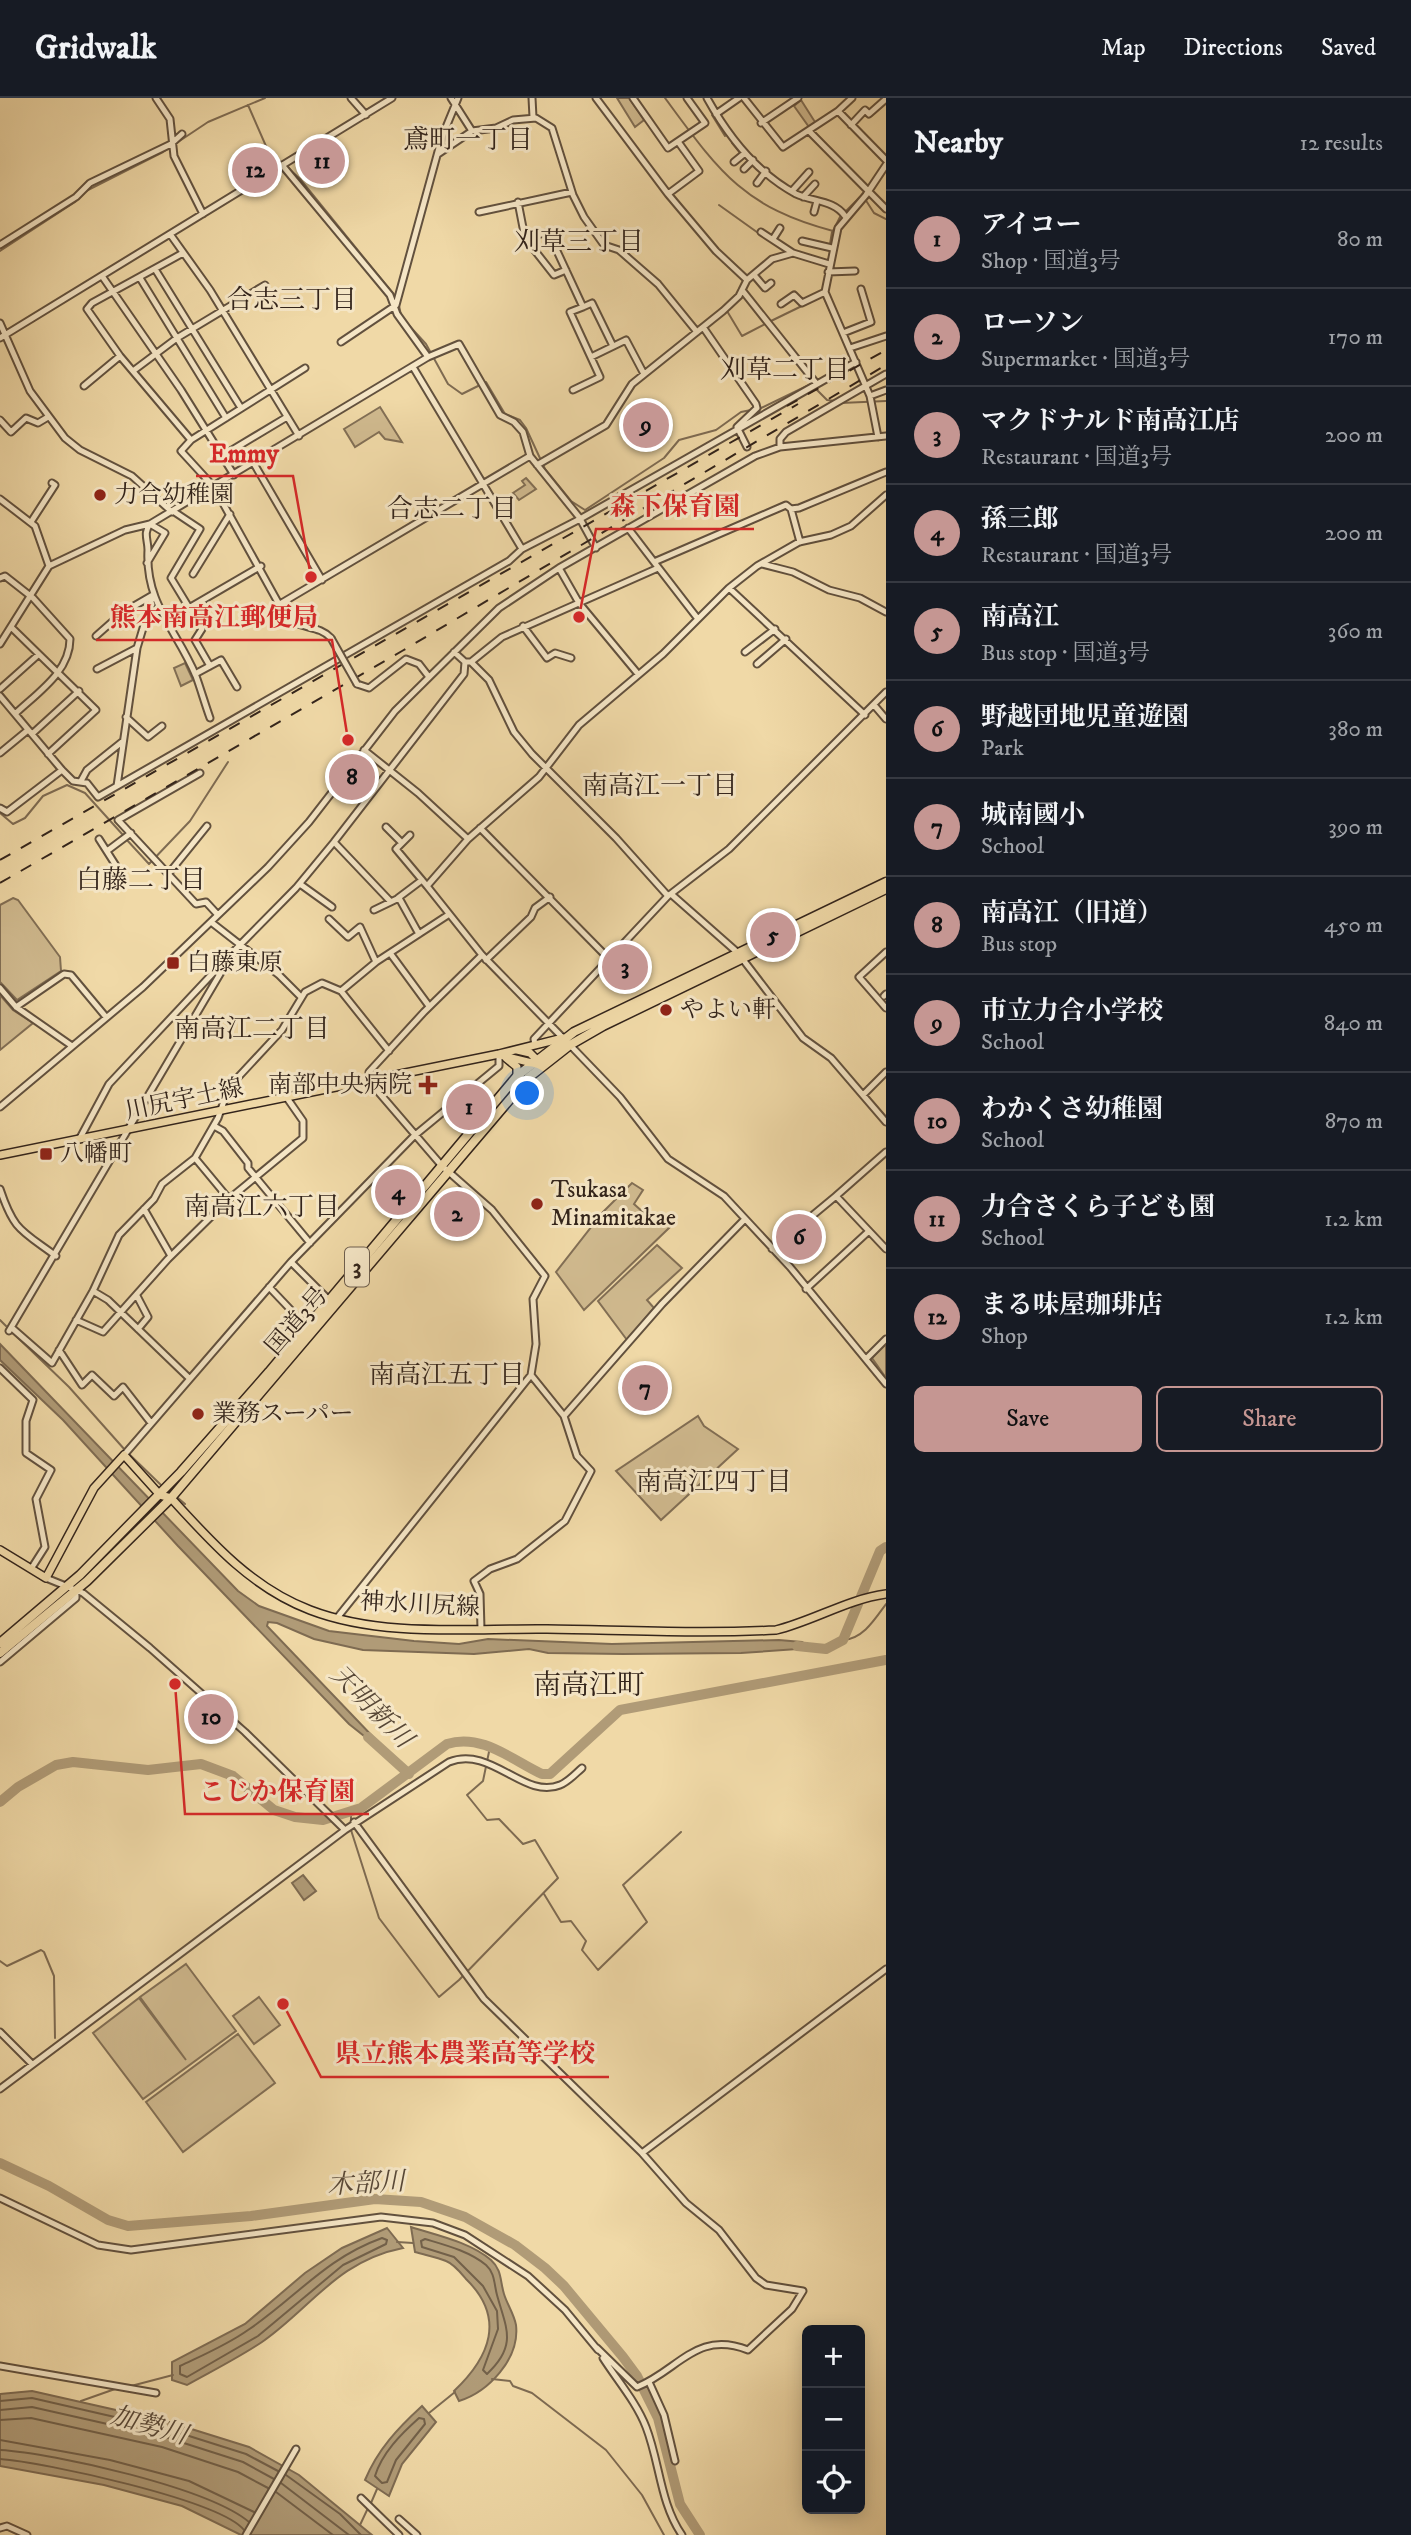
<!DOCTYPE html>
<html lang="en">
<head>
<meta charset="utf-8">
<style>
	:root { --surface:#171b24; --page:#20242c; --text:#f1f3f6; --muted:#9ea1a6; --line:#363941; --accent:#c59692 }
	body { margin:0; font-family:"IM FELL DW Pica","Noto Serif JP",serif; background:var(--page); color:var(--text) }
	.controls { position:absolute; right:21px; bottom:21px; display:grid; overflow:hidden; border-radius:10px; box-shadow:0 4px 18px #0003 }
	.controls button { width:63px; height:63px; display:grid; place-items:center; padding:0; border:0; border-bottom:2px solid var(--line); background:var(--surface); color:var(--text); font:35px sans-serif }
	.you { position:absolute; left:528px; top:996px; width:24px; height:24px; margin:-18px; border:5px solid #fff; border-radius:50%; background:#1a73e8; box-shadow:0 0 0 10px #1a73e833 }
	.badge { display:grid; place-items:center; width:46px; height:46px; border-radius:50%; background:var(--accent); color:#111; font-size:23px; font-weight:700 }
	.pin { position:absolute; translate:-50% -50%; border:4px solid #fff; box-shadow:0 2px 7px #0006 }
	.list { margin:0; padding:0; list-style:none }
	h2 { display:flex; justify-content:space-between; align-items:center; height:91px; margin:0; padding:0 28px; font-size:30px }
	h2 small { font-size:23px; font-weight:400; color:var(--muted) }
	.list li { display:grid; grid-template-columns:46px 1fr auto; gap:21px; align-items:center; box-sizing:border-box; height:98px; padding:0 28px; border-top:2px solid var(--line) }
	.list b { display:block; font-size:26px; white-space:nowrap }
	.list p { margin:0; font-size:23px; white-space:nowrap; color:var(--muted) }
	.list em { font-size:23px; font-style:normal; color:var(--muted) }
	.actions { display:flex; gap:14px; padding:21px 28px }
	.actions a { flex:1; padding:16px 0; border:2px solid var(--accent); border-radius:10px; text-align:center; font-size:24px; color:var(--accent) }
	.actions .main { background:var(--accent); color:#111 }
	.icon { flex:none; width:38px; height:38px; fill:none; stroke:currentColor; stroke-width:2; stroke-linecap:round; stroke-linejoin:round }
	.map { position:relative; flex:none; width:886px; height:2437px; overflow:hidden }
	header { display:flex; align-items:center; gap:42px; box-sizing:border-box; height:98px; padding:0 35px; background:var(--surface); border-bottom:2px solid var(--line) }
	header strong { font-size:33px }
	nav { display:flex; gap:38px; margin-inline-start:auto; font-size:24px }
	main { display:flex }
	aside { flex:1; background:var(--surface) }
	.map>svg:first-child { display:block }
	.green { fill:#d0ba8f; stroke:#826f55; stroke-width:2 }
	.water { fill:#b09b77; stroke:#7e6b52; stroke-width:2 }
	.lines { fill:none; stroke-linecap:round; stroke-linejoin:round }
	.shore { stroke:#726049; stroke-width:2 }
	.stream { stroke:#7e6b52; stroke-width:2 }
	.river { stroke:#b09b77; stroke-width:10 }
	.minor-casing { stroke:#62513e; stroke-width:9 }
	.major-casing { stroke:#33241b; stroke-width:10 }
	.highway-casing { stroke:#33241b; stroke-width:11 }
	.minor { stroke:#f5e6c6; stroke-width:5 }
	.major { stroke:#f0d9a7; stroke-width:7 }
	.highway { stroke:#f0d9a7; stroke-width:8 }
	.rail { stroke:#33241b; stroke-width:2; stroke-dasharray:12 12; stroke-linecap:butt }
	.minor-bridge-casing { stroke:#62513e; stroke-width:9; stroke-linecap:butt }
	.minor-bridge { stroke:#f5e6c6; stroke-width:5 }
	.poi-dot { fill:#8f2418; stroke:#f5e6c6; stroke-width:2.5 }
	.labels { text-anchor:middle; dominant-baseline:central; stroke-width:6; stroke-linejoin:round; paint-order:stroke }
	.shield { fill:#f5e6c6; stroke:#6d5e4e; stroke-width:2 }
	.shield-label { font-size:23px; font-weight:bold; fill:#33241b }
	.poi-label { font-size:24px; fill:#33241b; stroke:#f5e6c6; text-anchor:start }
	.street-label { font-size:24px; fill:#33241b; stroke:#f5e6c6 }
	.neighbourhood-label { font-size:26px; fill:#33241b; stroke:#f5e6c6 }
	.water-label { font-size:26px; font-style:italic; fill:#584837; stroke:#f5e6c6 }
	.quarter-label { font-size:28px; fill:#33241b; stroke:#f5e6c6 }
	.leader { fill:none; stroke:#d62828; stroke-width:2.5 }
	.callout-dot { fill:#d62828; stroke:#f5e6c6; stroke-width:2.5 }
	.callout-label { font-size:26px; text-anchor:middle; font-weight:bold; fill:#d62828; stroke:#f5e6c6; stroke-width:6; stroke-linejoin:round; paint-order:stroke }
</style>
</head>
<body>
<header>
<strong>Gridwalk</strong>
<nav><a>Map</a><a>Directions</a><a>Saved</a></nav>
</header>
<main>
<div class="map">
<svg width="886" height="2437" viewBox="0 0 886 2437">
	<rect width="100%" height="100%" fill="#f0d9a7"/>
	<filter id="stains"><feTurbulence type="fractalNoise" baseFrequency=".00286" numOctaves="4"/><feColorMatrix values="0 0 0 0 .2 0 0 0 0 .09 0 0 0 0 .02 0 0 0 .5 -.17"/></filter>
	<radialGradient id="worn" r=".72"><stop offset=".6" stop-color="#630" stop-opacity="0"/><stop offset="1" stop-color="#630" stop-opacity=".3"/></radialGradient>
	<path class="green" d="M617,0H629L644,22L635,29Z
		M801,2L815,24L809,29L794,8Z
		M380,309L402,344L385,341L379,334L355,349L344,331Z
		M526,380L536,391L519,402L513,395L525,387L522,383Z
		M185,565L193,582L181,588L174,570Z
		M13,800L18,802L60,859L61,873L17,902L0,884V807Z
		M0,897L13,912L33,925L0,952Z
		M632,1085L643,1092L634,1106L655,1125L663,1119L670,1129L584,1212L556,1174L603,1114Z
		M809,1123L816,1131L786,1159L778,1152L781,1147Z
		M657,1147L682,1170L647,1202L654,1210L627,1242L598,1203Z
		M886,1246V1280L872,1260Z
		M698,1318L704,1328L738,1351L661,1422L616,1373Z
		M186,1866L236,1933L143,2001L93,1935L139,1900L186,1962L140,1899Z
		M259,1899L280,1927L254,1946L233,1918Z
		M238,1936L275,1985L183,2054L146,2004Z"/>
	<path class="water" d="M0,1246L238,1493L259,1508L329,1533L414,1543L459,1546L488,1541L612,1546L779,1542L802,1544L812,1550L741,1555L623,1556L548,1555L529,1551L474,1556L363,1552L314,1541L277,1525L268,1524L267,1528L398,1665L349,1626L178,1448L63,1322L0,1262Z
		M303,1777L316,1793L304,1802L292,1785Z
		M411,2129C436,2137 470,2144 491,2162C502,2172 500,2183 504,2196C507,2206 514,2216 516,2227C520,2261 488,2294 459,2303L454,2293C490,2259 506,2220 466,2181C461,2175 454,2166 446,2163C437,2159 425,2157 415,2154Z
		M387,2130L403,2150C337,2163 311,2210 262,2244C238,2260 212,2273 187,2287L172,2282V2264L245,2226L305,2175L342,2150Z
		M32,2293L169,2324L249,2349L299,2377L372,2437H241L182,2408L104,2387L0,2368V2296Z
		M422,2308L436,2324L402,2366L389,2398L365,2382C378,2351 398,2330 422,2308Z"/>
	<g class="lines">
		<path class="shore" d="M382,2140L387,2142L386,2146L343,2167L258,2238L187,2279L180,2276V2268C203,2257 227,2247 248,2232C296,2200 324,2161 382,2140Z
			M425,2141C445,2147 469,2153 486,2167C495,2175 494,2186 497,2197C506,2230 518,2247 487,2276L483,2272L498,2231L497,2213L483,2188L454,2159L422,2149L421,2143Z
			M0,2303L32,2300L167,2331L246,2356L278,2373
			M0,2312L32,2309L165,2339L243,2364L274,2381
			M419,2320L424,2321L425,2326L396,2362L387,2384L382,2385L375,2378C382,2355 401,2336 419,2320Z
			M0,2322L31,2320L162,2349L238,2374L268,2390
			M0,2342L110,2362L189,2383L254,2414
			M0,2352C54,2355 209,2390 249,2424
			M0,2361C43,2364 220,2402 244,2432
			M286,2377L340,2416L361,2437
			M281,2385L349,2437
			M276,2394L333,2437"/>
		<path class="stream" d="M665,0C718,72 742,109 833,133L840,119L860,99
			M248,7L269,55L282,65
			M712,17L725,38
			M732,45L740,55
			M287,69L300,81L395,198
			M865,101L874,115L886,121
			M719,107L761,137
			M830,146L832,134
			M0,153L75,104L84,94L163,54L208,24L265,0
			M823,198L831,215
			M398,203L401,217
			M727,213L742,238L765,226
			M404,222L426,246L448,286L462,296L486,284L505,316L520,322L526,330L545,371L571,403L585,412L664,360L679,342L716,332L741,314L751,312
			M771,223L810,204
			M815,290L827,302L836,303
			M865,293L868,302
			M841,305L886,303
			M757,312L811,286
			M0,715L13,726L25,720L43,698L67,687L85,695L123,737
			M126,741L149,766L190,723L228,664
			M0,1222L6,1228
			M13,1235L69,1289L125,1352
			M129,1356L161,1387
			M178,1400L185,1406
			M843,1542C863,1541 875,1521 886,1506
			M351,1715V1726
			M351,1732L379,1820L439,1899L459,1882L558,1780L535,1742L523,1746L499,1721L487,1722L467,1697L483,1683L490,1649
			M544,1796L561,1824L571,1823L586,1843L582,1852L598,1872L647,1824L623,1787L681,1734
			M0,1863L7,1868L41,1852L44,1854L54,1878L55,1940
			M397,2144L413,2145
			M492,2281L510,2283L513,2288L532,2295L606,2352L642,2397L664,2437
			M131,2288L173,2277
			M81,2303L115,2291
			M429,2315L455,2294
			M371,2405L377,2391
			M360,2427L368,2410"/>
		<path class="river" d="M797,1548L826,1551L843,1542L880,1453L886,1449
			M368,1639L409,1676
			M0,1704L18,1689L56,1667L73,1664L148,1672L201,1666L233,1678L274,1712L295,1719L323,1722L361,1710L447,1646C482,1635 512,1662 542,1676H550L620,1612L886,1562
			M0,2065L49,2088L108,2122L128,2128L251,2118L375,2101L421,2104L465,2119L515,2147L545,2170L564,2188L623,2259L637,2278L658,2320L680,2406L700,2437"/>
		<g class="minor-casing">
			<path id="minor" d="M156,0L170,21L174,58L203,116
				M351,0L366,17
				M451,0L472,33
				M532,0L533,19
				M596,0L668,96L716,153L747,182
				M633,0L668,50L705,25L687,0
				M707,0C728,38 757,75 796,96C813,104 834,102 845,118
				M744,0L783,49L838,13L852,0
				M838,13L886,62
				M716,16L739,0
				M761,25L798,0
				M851,27L865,12L869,16L886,1
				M809,33L886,111
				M438,56L472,33L496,30L513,22L536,20L552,30L573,97L584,119L604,147L619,152L658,186L697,234
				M734,64L745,55
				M282,67L390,197L397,216L428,259
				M744,71L753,62
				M757,85L766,73
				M792,93L809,74
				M668,96L699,73L679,45
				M803,99L815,86
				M518,104L525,140L554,177L566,172
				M479,114L572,94
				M814,114L817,103
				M761,134L793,155
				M170,136L210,192L299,338
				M525,140L545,135L550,138L583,209L592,205L613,248
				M773,141L780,130
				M802,143L832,150
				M0,147L76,99L90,85L171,46L182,36
				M183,155L92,205L87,211L120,258L191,342
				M155,171L241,310
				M828,174L855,173
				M754,177L765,190L771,185
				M102,178L181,292L234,377
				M140,180L226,320
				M742,192L816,285
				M781,206L794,197L802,205L825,194
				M0,225L30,293L65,340L80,352L132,378L172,414
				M703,229L756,306L757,310L737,329L747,349
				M843,235L871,224L861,191
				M0,240L392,0
				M341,244L396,207L442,39L458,0
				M850,250L886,238
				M591,259L626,242L644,276
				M413,269L522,451
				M305,270L191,342L181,353L214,389L285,517C298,532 318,526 331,540
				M133,273L177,240L265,187
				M84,288L120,258
				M573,292L600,279L570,214L583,209
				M870,298L886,292
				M0,322L11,334L26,320L38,325L48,319
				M878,339L870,298L825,194L838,130L866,97L886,67
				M780,349V341L786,334L886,276
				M222,358L287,319
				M253,364L322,482
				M537,367L606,327L632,286L723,213L739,198L747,182L772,161L793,155L829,166
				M0,401L35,428L49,468
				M791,411L800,444
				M173,413L200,431L171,480L202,531L195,542L210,568
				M31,424L55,387L52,385
				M150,426C143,435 148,442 148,452C145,506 177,532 196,578C201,592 205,606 210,620
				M628,430L654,464
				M147,465L165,435L150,426
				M762,466L793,474L829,492L860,500L886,514
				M559,470L579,505L638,576
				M193,476L230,416
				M0,480L5,478L33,500L70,541C70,574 37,595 15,616
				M729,490L865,617
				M280,506L530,358
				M189,510L261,468
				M698,521L654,464L786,407L791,411L799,410L886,374
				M523,528L547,560L555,555L571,560
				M11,529L96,612L48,656
				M96,538L122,515L153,497
				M0,546L49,468L125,432L150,426L428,259L459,246L500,317L514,324L523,334L530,358L579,419L596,450
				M454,554L465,564H471L489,582L514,634L532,656L616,740L668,798
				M745,554L775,531
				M471,564L502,539L658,470
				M757,566L786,541
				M97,571L137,550
				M195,576L221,562L237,589
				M357,586L369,590L406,561L419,566L429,579
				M0,591L38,557
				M0,598L62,672L73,683L87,685L98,699L509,463L522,451L580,421L856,264
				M874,607L886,621
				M126,619L148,639L162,628
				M32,636L79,593
				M364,652L418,695L468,741
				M0,655L28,632
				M200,675L118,722L196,806L206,804L218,817
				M81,683L87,672L122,644
				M117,688L137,550L153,497
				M0,710L7,714L62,672
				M386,729L402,745
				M480,730L608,860
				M410,737L396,751L427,788
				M99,741L120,774
				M334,744L390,803
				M107,753L131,735
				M169,775L207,728
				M300,786L332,809
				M671,796L738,855L803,940L831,960L886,1024
				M398,800L422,782
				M374,812L399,800L419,836
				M329,821L348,839L360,829L376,864
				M211,824L279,877L301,899
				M886,854L859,879L886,910
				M390,855L429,908
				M486,862L531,819L535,810L550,799
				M0,890L16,909L72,948
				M341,893L376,864L448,817
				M884,898L886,896
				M16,909L64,876L71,877L106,919
				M563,940L482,857L427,788L468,741L539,679L579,627L663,556L729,490L757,468L799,444L831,437L851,428L886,397
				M535,947L534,941L668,798L729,751L886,594
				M570,947L620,999L668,1061L724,1098L790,1169L886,1286
				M863,997L886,974
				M0,1009L143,889L268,769L309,724L395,613L499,510L559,470L755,358L780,349L886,338
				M214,1028L223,1033L248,1065V1070L310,1145
				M80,1040L109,986L228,859
				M195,1060L229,1101
				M0,1091C14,1133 21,1132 56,1158
				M836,1098L886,1054
				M144,1111L171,1158
				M772,1151L836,1098L886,1151
				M291,1164L331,1204
				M269,1189L307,1229
				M806,1191L869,1133
				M93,1193L108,1202L189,1280
				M137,1198L148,1219L138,1231
				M76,1222L103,1234L168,1161L229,1101L303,1040V1023L287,1000
				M12,1230L52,1265L93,1193L119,1137L154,1101L162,1086L195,1060L218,1020L229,989L282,932L305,894L322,885L341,893L389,953
				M9,1233L233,854L296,790L334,744L464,576L465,564
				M59,1252L82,1287L92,1277L114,1298L123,1289L151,1325
				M867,1260L886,1241
				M0,1270L33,1302L26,1323V1355L51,1372L36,1401L45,1449L31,1471
				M564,1318L662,1206L745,1121
				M124,1357L291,1164L414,1038L499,968V956
				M337,1520L531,1277
				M481,1531L480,1496L474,1483L490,1471L517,1461L565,1423L591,1373L577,1358L564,1318L531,1277L536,1246L533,1201L545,1178L492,1112L442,1068L369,983V974L424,914L482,857
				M0,1564L76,1500V1493
				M354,1724L484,1901L642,2055L686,2105L719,2132L756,2180L766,2187L803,2193L792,2211L748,2252C696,2232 679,2272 637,2289L597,2250
				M345,1732L449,1664C491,1647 524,1702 560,1687C568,1684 575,1676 582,1670
				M0,1934L32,1966
				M0,1991L345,1732L245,1634L150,1550L83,1495L46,1480
				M642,2055L886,1871
				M0,2100L98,2147L131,2152L381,2119L433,2125L465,2137L528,2178L565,2212L598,2252
				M603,2260C617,2282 637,2305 646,2329C660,2365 660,2405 682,2437
				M0,2268L156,2295
				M649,2284L664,2317L675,2363
				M361,2400L399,2437
				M399,2421L417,2437
				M0,2430L7,2428L27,2437
				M246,2437L296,2351"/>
		</g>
		<g class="major-casing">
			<path id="major" d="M517,952L530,955L539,964
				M500,957L536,966
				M506,960L517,969V978
				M0,1057L499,956L563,940
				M0,1452L46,1480L94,1390L124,1357L160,1397L171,1400C212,1445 252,1490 310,1512C383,1540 470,1530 547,1531C623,1532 700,1536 776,1532C813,1523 848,1501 886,1496"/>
		</g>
		<g class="highway-casing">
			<path id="highway" d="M0,1545L80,1477L181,1374L269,1274L517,978L574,934L886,784
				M0,1555L87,1483L171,1400L528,980L570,947L603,928L886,791"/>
		</g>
		<use href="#minor" class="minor"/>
		<use href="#major" class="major"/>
		<use href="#highway" class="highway"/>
		<path class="rail" d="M787,308L886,252
			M0,762L798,306
			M0,785L402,553L886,267"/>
		<g class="minor-bridge-casing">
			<path id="minor-bridge" d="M331,540L357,586"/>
		</g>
		<use href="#minor-bridge" class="minor-bridge"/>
	</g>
	<g class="poi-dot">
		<circle cx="100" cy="397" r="7"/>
		<rect x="166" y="858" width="14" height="14" rx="3.5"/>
		<circle cx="666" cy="912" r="7"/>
		<path d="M424.5 976.5h7v7h7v7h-7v7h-7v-7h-7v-7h7z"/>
		<rect x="39" y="1049" width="14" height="14" rx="3.5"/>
		<circle cx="537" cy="1106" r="7"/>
		<circle cx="198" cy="1316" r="7"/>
	</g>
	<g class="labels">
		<rect class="shield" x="345" y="1149.5" width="24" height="39" rx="5"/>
		<g class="shield-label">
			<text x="357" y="1169">3</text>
		</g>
		<g class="poi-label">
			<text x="114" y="397">力合幼稚園</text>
			<text x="187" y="865">白藤東原</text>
			<text x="680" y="912">やよい軒</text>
			<text x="412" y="987" text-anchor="end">南部中央病院</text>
			<text x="60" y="1056">八幡町</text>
			<text x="551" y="1092">Tsukasa<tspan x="551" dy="28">Minamitakae</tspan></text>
			<text x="212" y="1316">業務スーパー</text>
		</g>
		<g class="street-label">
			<text transform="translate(184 1002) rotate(-12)">川尻宇土線</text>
			<text transform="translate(297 1223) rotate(-49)">国道3号</text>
			<text transform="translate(420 1507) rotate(3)">神水川尻線</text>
		</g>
		<g class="neighbourhood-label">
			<text x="468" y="42">鳶町一丁目</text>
			<text x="579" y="144">刈草三丁目</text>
			<text x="292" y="202">合志三丁目</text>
			<text x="785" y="272">刈草二丁目</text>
			<text x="452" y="411">合志二丁目</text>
			<text x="660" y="688">南高江一丁目</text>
			<text x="141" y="782">白藤二丁目</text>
			<text x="252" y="931">南高江二丁目</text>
			<text x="262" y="1109">南高江六丁目</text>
			<text x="447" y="1277">南高江五丁目</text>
			<text x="714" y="1384">南高江四丁目</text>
		</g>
		<g class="water-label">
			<text transform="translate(371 1609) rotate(45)">天明新川</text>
			<text transform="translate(366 2086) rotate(-3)">木部川</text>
			<text transform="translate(149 2328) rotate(16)">加勢川</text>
		</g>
		<g class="quarter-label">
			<text x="589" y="1587">南高江町</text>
		</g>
	</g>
	<path class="leader" d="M311 479L293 378H196M579 519L596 431H754M348 642L332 542H96M175 1586L185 1716H369M283 1906L321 1979H609"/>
	<g class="callout-dot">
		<circle cx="311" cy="479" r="7"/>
		<circle cx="579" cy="519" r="7"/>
		<circle cx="348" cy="642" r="7"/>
		<circle cx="175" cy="1586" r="7"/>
		<circle cx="283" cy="1906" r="7"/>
	</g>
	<g class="callout-label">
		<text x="244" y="364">Emmy</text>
		<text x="675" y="417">森下保育園</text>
		<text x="214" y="528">熊本南高江郵便局</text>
		<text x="277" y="1702">こじか保育園</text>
		<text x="465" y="1964">県立熊本農業高等学校</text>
	</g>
	<rect width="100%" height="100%" filter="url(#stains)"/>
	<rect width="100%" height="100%" fill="url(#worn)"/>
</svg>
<div class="controls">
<button>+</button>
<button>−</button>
<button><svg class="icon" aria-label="locate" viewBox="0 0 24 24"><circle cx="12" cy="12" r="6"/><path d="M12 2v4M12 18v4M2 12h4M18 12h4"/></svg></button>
</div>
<div class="you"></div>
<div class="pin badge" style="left:469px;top:1009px">1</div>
<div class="pin badge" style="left:457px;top:1116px">2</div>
<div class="pin badge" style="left:625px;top:869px">3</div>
<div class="pin badge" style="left:398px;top:1094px">4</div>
<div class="pin badge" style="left:773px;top:837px">5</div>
<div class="pin badge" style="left:799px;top:1139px">6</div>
<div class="pin badge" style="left:645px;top:1290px">7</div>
<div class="pin badge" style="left:352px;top:679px">8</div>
<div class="pin badge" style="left:646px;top:327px">9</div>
<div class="pin badge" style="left:211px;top:1619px">10</div>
<div class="pin badge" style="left:322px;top:63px">11</div>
<div class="pin badge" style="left:255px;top:72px">12</div>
</div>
<aside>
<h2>Nearby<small>12 results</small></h2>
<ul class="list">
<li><span class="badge">1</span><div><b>アイコー</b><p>Shop · 国道3号</p></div><em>80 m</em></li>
<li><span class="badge">2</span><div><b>ローソン</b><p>Supermarket · 国道3号</p></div><em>170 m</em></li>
<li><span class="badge">3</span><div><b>マクドナルド南高江店</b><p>Restaurant · 国道3号</p></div><em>200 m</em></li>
<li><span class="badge">4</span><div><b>孫三郎</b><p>Restaurant · 国道3号</p></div><em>200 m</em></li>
<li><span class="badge">5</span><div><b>南高江</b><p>Bus stop · 国道3号</p></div><em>360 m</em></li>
<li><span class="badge">6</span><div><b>野越団地児童遊園</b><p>Park</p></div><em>380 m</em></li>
<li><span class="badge">7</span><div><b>城南國小</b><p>School</p></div><em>390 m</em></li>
<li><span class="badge">8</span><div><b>南高江（旧道）</b><p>Bus stop</p></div><em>450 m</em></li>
<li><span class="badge">9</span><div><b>市立力合小学校</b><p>School</p></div><em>840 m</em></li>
<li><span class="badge">10</span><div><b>わかくさ幼稚園</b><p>School</p></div><em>870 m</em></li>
<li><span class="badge">11</span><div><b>力合さくら子ども園</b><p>School</p></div><em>1.2 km</em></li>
<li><span class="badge">12</span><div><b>まる味屋珈琲店</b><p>Shop</p></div><em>1.2 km</em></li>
</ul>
<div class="actions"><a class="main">Save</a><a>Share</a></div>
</aside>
</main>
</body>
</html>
